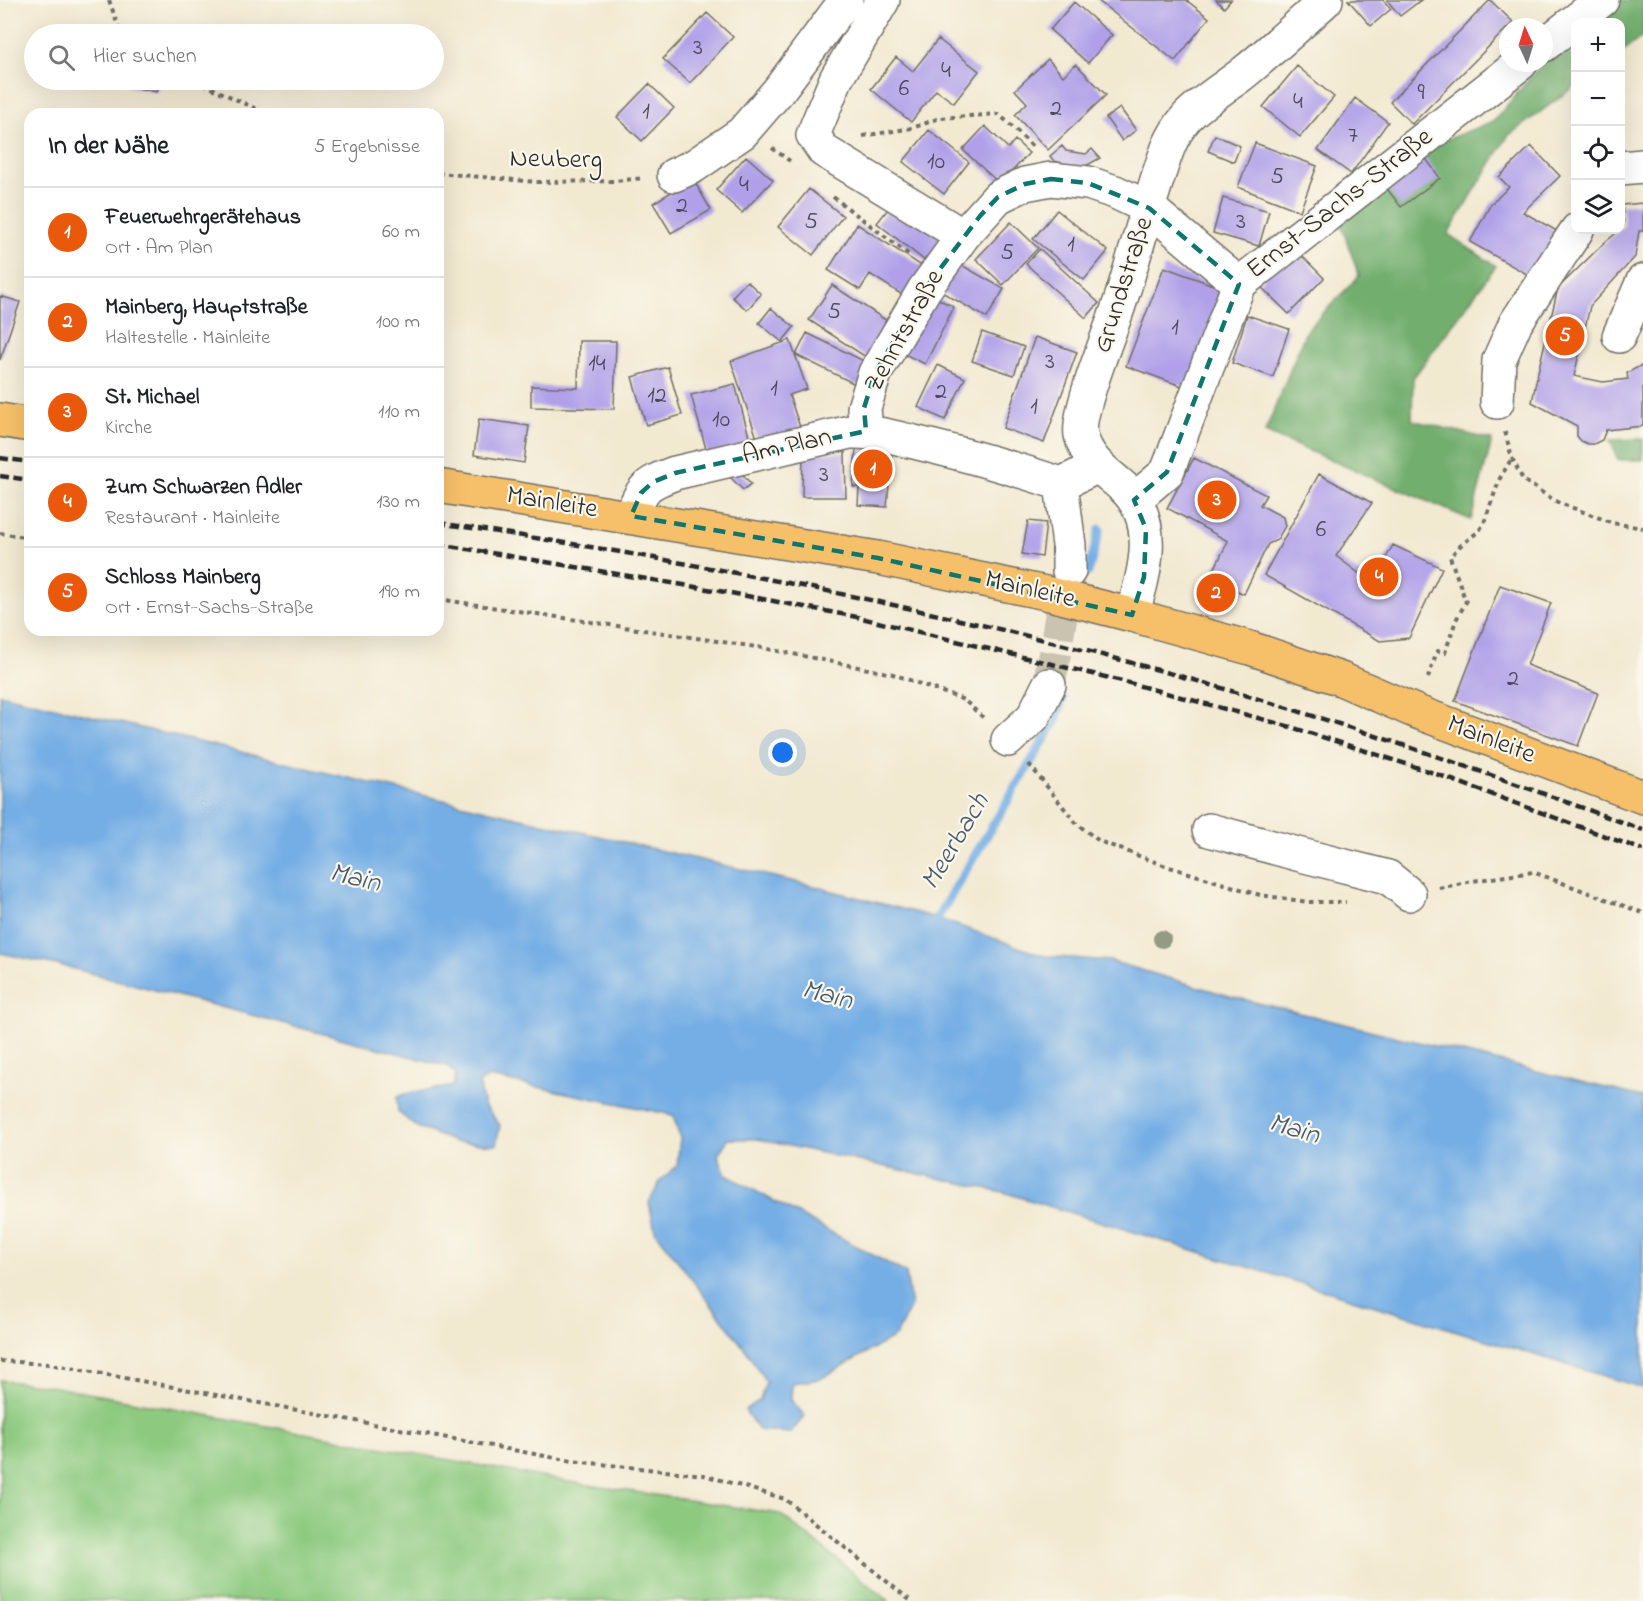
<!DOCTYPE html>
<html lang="de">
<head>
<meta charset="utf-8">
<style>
	:root { --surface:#fff; --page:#f2f2f2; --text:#202124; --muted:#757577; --line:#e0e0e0; --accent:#ea580c }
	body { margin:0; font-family:"Indie Flower",sans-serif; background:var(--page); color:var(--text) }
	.controls { position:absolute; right:18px; top:18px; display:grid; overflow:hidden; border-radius:12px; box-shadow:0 6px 24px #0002 }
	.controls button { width:54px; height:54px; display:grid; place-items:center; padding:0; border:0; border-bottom:2px solid var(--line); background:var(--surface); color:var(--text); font:30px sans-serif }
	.compass { position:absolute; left:1499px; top:18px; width:54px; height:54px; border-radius:50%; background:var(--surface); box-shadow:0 6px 24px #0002; rotate:356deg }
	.you { position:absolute; left:783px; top:753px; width:21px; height:21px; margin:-15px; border:4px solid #fff; border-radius:50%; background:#1a73e8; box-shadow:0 0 0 9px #1a73e833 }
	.badge { display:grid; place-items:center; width:39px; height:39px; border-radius:50%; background:var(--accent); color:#fff; font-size:20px; font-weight:700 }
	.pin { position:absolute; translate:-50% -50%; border:3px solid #fff; box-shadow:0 2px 6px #0006 }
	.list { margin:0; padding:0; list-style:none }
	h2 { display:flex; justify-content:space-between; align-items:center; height:78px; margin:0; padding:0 24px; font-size:26px }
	h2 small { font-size:20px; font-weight:400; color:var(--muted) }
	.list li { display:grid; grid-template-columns:39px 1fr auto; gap:18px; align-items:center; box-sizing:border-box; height:90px; padding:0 24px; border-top:2px solid var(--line) }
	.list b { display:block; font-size:22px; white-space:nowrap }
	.list p { margin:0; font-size:20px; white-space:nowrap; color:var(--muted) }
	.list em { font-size:20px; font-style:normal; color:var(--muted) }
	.icon { flex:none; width:33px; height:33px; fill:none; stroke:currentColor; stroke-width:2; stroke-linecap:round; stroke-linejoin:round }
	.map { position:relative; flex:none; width:1643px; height:1601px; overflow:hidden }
	.search { position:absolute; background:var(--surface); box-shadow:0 6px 24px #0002; left:24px; top:24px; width:420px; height:66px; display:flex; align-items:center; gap:15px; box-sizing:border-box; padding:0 21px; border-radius:33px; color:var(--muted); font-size:22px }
	.panel { position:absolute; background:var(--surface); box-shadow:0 6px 24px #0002; left:24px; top:108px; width:420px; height:528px; border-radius:18px }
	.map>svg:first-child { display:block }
	.green { fill:#8dca80; stroke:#5c7a56; stroke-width:1.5 }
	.forest { fill:#72ae6e; stroke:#4e6c4c; stroke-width:1.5 }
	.water { fill:#74aee5; stroke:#506c88; stroke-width:1.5 }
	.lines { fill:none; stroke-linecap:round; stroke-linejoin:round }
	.stream { stroke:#74aee5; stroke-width:9 }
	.building { fill:#b1a0e9 }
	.minor-tunnel { stroke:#cac3b0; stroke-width:33; stroke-dasharray:33 16; stroke-linecap:butt }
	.minor-casing { stroke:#716e65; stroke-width:36 }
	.major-casing { stroke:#716e65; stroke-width:36 }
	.path { stroke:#716e65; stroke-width:4; stroke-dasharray:4.5 4.5; stroke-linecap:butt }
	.minor { stroke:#fff; stroke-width:33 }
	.major { stroke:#f6c06b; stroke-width:33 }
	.rail { stroke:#2b2b2b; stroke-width:4.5; stroke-dasharray:9 4.5; stroke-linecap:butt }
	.tree { fill:#949b83 }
	.marked { fill:none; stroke:#0f766e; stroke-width:4.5; stroke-dasharray:12 8; stroke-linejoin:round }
	.labels { text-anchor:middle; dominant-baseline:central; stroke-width:4.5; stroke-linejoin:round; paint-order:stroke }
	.number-label { font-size:24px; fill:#4c485a }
	.street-label { font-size:27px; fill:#2b2b2b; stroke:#fbf7ec }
	.water-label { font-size:28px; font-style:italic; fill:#45596c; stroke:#fbf7ec }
</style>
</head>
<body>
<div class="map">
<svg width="1643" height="1601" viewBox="0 0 1643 1601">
	<rect width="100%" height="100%" fill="#fbf7ec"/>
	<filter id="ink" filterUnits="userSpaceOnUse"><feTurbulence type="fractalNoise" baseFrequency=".0167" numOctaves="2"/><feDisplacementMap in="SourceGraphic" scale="12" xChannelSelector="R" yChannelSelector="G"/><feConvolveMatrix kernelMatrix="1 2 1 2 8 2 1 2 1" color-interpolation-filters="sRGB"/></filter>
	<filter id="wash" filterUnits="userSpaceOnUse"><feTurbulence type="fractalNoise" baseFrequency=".008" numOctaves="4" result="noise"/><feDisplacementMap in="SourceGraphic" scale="24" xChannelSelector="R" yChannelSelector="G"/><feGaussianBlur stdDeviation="1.35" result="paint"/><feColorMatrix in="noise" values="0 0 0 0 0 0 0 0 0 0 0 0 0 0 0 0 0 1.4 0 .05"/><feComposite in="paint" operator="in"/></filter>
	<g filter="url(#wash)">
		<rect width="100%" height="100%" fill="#f2e9d1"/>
		<path class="green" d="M0,1380L50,1386L569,1482L780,1514L889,1601H0Z"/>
		<path class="forest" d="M1619,0H1643V36L1621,53L1620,22H1590Z
			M1575,34V86L1508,136L1448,234L1496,266L1413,378L1412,420L1492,440L1471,520L1265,432L1306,331L1359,276L1341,224L1440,142L1494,121L1544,61Z
			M1643,439V460H1618L1610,440Z"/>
		<path class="water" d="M0,694L340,776L813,886L937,918L1044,956L1110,961L1230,996L1643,1097V1388L1003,1192L757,1139H728L718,1155L726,1175L906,1273L911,1306L896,1336L820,1379L792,1383L791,1400L805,1416L790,1433L758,1430L745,1410L760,1400L766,1382L748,1353L655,1231L649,1203L661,1180L677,1166L680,1138L673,1115L489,1077L479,1083L484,1105L500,1125L496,1145L455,1142L417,1127L398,1112L397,1097C415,1089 434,1091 453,1086L456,1075L447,1066L67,967L0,953Z"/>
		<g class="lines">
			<path class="stream" d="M1088,572L1100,529
				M932,927L1056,720L1063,698"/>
		</g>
		<g id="blocks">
			<path class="building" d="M1097,0H1186L1209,18L1175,61Z
				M1216,0H1231L1224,8Z
				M1348,0H1383L1391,9L1371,26Z
				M1387,0H1421L1400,16Z
				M1490,0L1513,22L1412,124L1390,102Z
				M1074,2L1112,35L1088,63L1050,30Z
				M707,13L733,37L690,83L663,59Z
				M938,39L979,71L954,103L936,90L911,122L871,89L896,57L913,71Z
				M1048,59L1063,76L1076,64L1106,95L1048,150L1015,115L1027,103L1015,90Z
				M1297,66L1334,97L1300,137L1263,107Z
				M129,80H160L157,92L128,86Z
				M649,84L674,108L642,141L617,117Z
				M1355,98L1388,122L1351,174L1318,150Z
				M1120,108L1136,130L1122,141L1106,118Z
				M985,126L1008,148L1015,140L1029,153L1000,184L963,150Z
				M929,130L969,162L944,194L903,162Z
				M1215,135L1240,146L1234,162L1208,151Z
				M1255,143L1317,166L1300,211L1238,187Z
				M1062,146L1066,151L1086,154L1092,149L1100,158L1082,168L1054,161L1050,156Z
				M1531,146L1560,176L1523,212L1557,231L1532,277L1470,242L1491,204L1509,187L1499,177Z
				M746,156L773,180L742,213L716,190Z
				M1424,156L1440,178L1401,207L1384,185Z
				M693,179L711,210L671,233L653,203Z
				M809,189L843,216L813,255L778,227Z
				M1223,198L1269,211L1259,246L1213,233Z
				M895,200L952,245L934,268L877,223Z
				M1643,203V231H1639L1635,257L1590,306L1574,376L1603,382L1628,379L1627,373L1640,366L1643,367V426L1606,430L1602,440L1594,444H1588L1581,441L1577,436V426L1532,402L1538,372L1558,288L1604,243L1620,230L1624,225L1622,205Z
				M1057,210L1108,251L1084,280L1033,239Z
				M1011,222L1038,248L1003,285L976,259Z
				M857,224L928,270L910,300L870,274L860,290L828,270Z
				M1293,247L1324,278L1289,314L1258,284Z
				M1040,249L1099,303L1086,318L1026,264Z
				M949,258L1004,289L987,318L933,287Z
				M1164,267L1224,289L1187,388L1126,366Z
				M747,281L761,294L747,310L732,297Z
				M832,285L898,328L875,363L809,320Z
				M925,292L954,307L925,364L896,350Z
				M0,296L20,302L0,360Z
				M771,308L794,327L782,342L759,323Z
				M1247,315L1289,329L1273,377L1232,363Z
				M982,332L1024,347L1014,375L972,361Z
				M807,333L876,367L865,389L796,355Z
				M1035,337L1077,352L1044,443L1003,428Z
				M790,340L807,389L789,395L801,430L759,444L731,361Z
				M579,341H616L614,409L531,407V386L578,388Z
				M938,365L965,378L945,420L918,407Z
				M668,367L682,415L646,425L632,377Z
				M735,384L751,444L708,456L691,395Z
				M479,419L529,426L524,463L474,455Z
				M856,449L892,452L887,507L858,505L859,487H853Z
				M845,452L846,497H802L803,454Z
				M1194,458L1266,495L1260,505L1283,517L1285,526L1277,540L1268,544L1244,594L1210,578L1228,541L1167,508Z
				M737,468L751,484L743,490L730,477Z
				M1319,474L1372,503L1336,556L1372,583L1393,545L1442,568L1409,638L1380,641L1264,575Z
				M1028,521L1046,523L1042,557L1022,554Z
				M1500,585L1551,603L1527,665L1598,693L1578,746L1455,701Z"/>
		</g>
	</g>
	<g filter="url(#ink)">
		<use href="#blocks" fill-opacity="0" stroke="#716e65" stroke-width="1.5"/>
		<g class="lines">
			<path class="minor-tunnel" d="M1049,685L1069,571"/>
			<g class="minor-casing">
				<path id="minor" d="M883,0L836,79L813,135L824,151L963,236
					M1544,45L1602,0
					M1620,168L1643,166
					M674,175L694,166L742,133L779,90L846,0
					M1619,336L1643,281
					M1497,402L1499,360L1515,324L1577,230
					M866,431L864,408L875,373L924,290L963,236L998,197L1025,184L1051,179L1088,183L1115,192L1149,208L1239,284
					M1061,484L1069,545V571
					M1134,500L1167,472L1239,284L1521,63
					M631,516C643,487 645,484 675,473L850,432C872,431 893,437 914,442C964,454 1013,468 1061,484L1098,466
					M1132,615C1145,573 1160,520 1123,487C1105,471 1087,460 1081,435C1076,413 1111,330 1119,305C1136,253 1149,199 1168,148C1172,138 1180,125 1187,117C1200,103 1225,87 1241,75C1271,51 1298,26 1326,0
					M1008,740L1033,717L1049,685
					M1209,830L1301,855L1388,877L1409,894"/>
			</g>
			<g class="major-casing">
				<path id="major" d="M0,420L30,425
					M438,486L878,558L1046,593L1132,615L1250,648L1341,679L1417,712L1643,797"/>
			</g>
			<path class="path" d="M109,0L121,34
				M195,80L267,114
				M863,136L912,128L940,118L999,114L1034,148
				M772,148L790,161
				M438,173L537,182L615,181L644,178
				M833,197L911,256
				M1505,432L1512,458L1523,480L1557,502L1613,523L1643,528
				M0,533L30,538
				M438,599L763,648L893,674L964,700L986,720
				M1428,678L1437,651L1445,653L1456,620L1466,602L1450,557L1460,546L1479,531L1484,523L1500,478L1512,458
				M1029,764L1076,823L1099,841L1163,865L1260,895L1308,902H1346
				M1439,888L1472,881L1533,872L1643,913
				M0,1361L49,1364L572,1461L704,1475L785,1499L911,1601"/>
			<use href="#minor" class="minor"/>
			<use href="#major" class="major"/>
			<path class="rail" d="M0,458L30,462
				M0,476L30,480
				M438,523C668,557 901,601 1125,661C1301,708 1473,767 1643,830
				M438,544L731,593L857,617L1122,681L1291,727L1428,771L1643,850"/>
		</g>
		<circle class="tree" cx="1162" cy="939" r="9"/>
	</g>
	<path class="marked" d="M1051,179L1088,183L1149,208L1239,284L1167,472L1134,500L1146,529L1144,577L1132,615L878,558L631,516L641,493L653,482L675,473L866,431L864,408L875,373L924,290L980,216L998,197L1025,184Z"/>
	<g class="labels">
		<g class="number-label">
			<text x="698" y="48">3</text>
			<text x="946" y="71">4</text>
			<text x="904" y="89">6</text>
			<text x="1421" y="93">9</text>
			<text x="1298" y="102">4</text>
			<text x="1056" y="109">2</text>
			<text x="646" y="112">1</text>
			<text x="1353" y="136">7</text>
			<text x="936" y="162">10</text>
			<text x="1277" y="177">5</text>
			<text x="744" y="185">4</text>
			<text x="682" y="206">2</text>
			<text x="811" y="222">5</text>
			<text x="1241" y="222">3</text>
			<text x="1071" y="245">1</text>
			<text x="1007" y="253">5</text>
			<text x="834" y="312">5</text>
			<text x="1175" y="328">1</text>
			<text x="1050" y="362">3</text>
			<text x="597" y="364">14</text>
			<text x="774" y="389">1</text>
			<text x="941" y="392">2</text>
			<text x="657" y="396">12</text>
			<text x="1034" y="407">1</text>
			<text x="721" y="420">10</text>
			<text x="824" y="475">3</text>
			<text x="1321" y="530">6</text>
			<text x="1513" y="679">2</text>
		</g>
		<g class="street-label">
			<text transform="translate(556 160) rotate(1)">Neuberg</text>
			<text transform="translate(1340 204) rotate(-38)">Ernst-Sachs-Straße</text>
			<text transform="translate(1124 285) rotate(-72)">Grundstraße</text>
			<text transform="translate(905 331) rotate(-61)">Zehntstraße</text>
			<text transform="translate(787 447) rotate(-13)">Am Plan</text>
			<text transform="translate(552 503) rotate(9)">Mainleite</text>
			<text transform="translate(1030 590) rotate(13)">Mainleite</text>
			<text transform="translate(1491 740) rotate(21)">Mainleite</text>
		</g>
		<g class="water-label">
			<text transform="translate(956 842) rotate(-59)">Meerbach</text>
			<text transform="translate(355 879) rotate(13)">Main</text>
			<text transform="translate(827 996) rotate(14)">Main</text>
			<text transform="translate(1294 1130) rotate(16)">Main</text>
		</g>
	</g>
</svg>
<div class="controls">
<button>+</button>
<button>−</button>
<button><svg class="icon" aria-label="locate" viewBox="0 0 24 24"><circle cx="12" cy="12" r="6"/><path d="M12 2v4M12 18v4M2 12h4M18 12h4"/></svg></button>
<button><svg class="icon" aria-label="layers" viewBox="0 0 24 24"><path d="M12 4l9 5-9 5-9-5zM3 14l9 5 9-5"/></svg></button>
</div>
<svg class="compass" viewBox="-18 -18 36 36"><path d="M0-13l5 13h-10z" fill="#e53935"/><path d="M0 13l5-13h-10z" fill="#757577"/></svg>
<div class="you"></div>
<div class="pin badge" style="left:873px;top:469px">1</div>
<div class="pin badge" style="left:1216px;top:593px">2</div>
<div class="pin badge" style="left:1217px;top:500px">3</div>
<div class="pin badge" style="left:1379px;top:577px">4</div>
<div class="pin badge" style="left:1565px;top:336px">5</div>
<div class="search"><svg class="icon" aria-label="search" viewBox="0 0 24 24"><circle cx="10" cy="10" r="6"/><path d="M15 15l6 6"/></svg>Hier suchen</div>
<section class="panel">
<h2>In der Nähe<small>5 Ergebnisse</small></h2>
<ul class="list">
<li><span class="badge">1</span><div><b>Feuerwehrgerätehaus</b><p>Ort · Am Plan</p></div><em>60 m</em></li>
<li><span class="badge">2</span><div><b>Mainberg, Hauptstraße</b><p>Haltestelle · Mainleite</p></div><em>100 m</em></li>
<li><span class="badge">3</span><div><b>St. Michael</b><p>Kirche</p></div><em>110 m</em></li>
<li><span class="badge">4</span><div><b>Zum Schwarzen Adler</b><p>Restaurant · Mainleite</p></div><em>130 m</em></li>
<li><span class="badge">5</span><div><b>Schloss Mainberg</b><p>Ort · Ernst-Sachs-Straße</p></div><em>190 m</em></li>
</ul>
</section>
</div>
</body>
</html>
